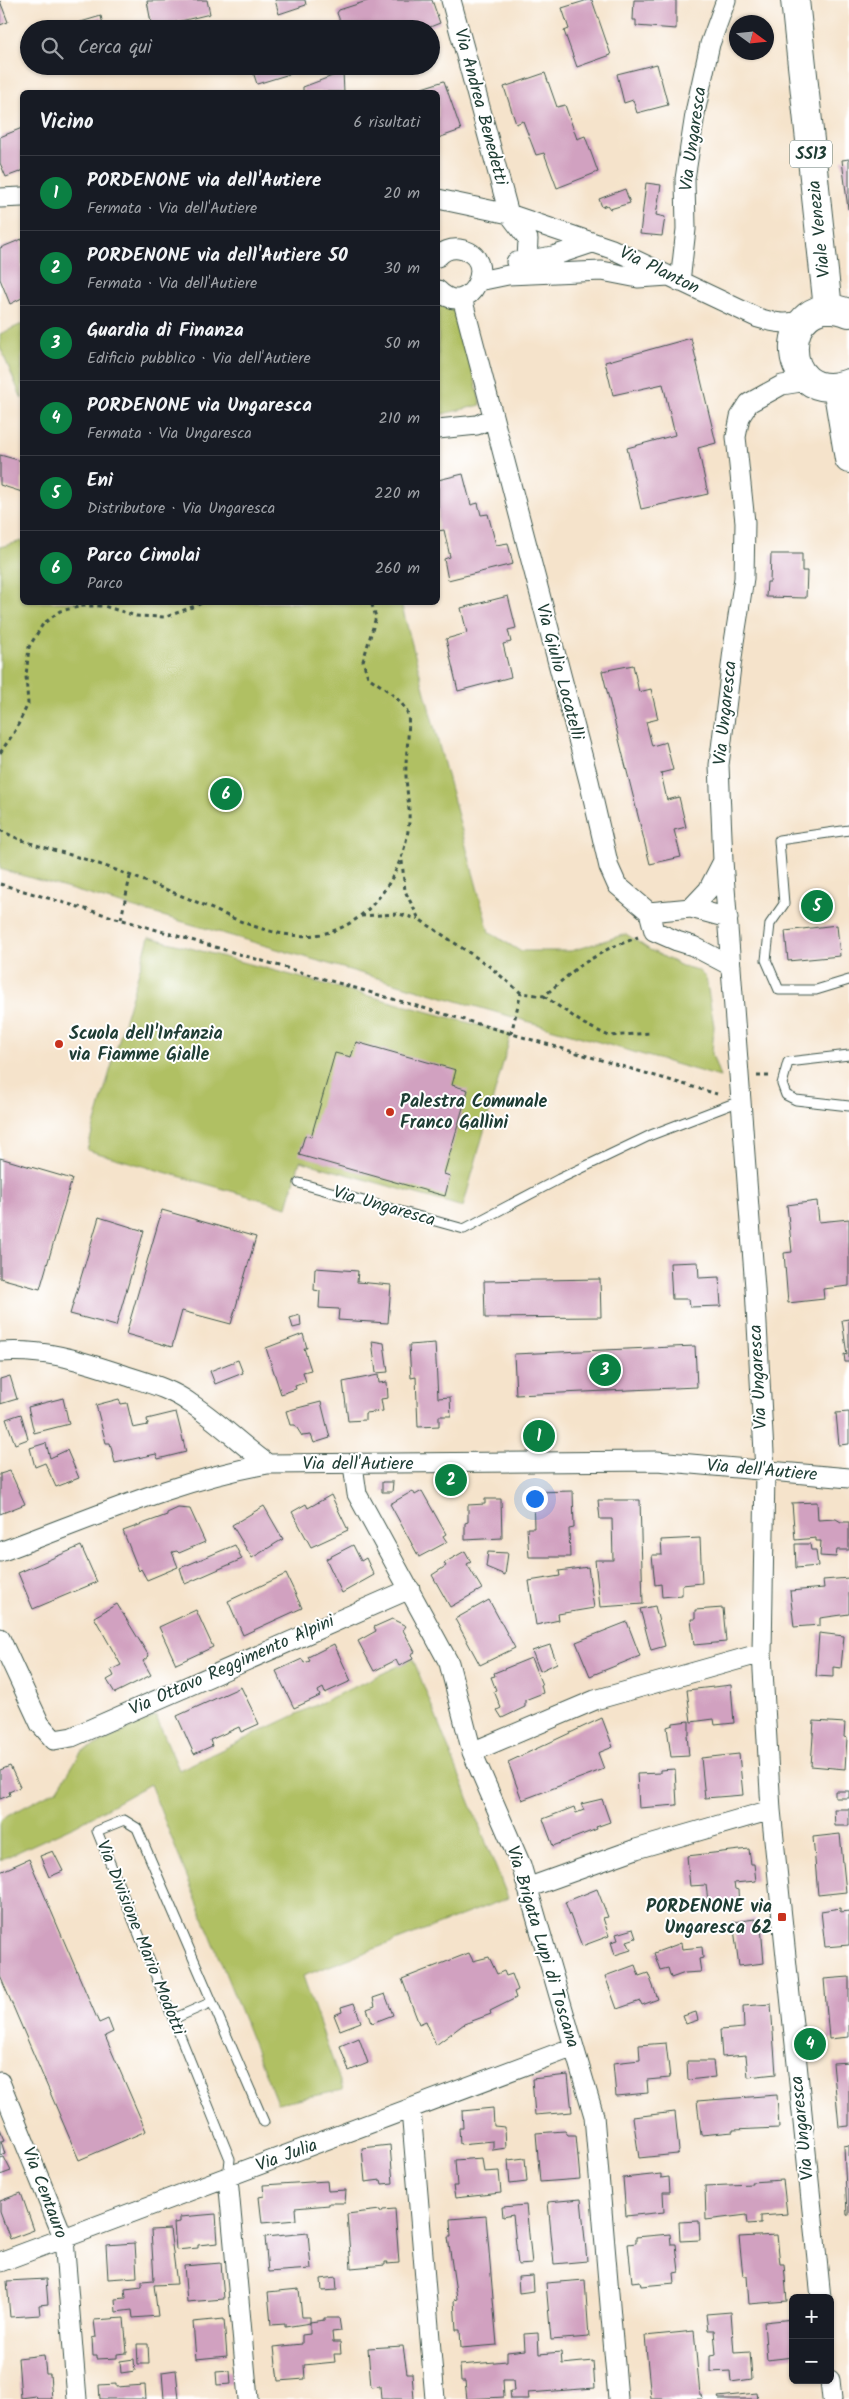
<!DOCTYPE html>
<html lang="it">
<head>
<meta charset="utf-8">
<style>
	:root { --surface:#171b24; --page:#242831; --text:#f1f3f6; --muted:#9ea1a6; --line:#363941; --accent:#0b8043 }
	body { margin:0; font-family:Kalam,sans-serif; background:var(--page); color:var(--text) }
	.controls { position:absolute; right:15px; bottom:15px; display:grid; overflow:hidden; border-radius:8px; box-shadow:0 1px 4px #0004 }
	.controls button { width:45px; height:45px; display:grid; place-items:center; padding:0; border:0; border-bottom:1px solid var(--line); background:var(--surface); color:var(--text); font:25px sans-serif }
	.compass { position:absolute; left:729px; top:15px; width:45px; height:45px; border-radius:50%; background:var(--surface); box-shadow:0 1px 4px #0004; rotate:105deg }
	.you { position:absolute; left:534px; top:1498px; width:18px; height:18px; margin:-12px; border:4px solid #fff; border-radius:50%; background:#1a73e8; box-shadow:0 0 0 8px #1a73e833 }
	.badge { display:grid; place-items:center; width:32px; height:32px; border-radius:50%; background:var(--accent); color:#fff; font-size:16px; font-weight:700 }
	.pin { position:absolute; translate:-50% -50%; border:2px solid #fff; box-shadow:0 1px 5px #0006 }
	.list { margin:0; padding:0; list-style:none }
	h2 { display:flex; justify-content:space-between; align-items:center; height:65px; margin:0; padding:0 20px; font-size:21px }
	h2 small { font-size:16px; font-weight:400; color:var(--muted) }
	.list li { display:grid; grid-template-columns:32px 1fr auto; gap:15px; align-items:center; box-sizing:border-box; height:75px; padding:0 20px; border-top:1px solid var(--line) }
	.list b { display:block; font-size:19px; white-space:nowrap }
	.list p { margin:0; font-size:16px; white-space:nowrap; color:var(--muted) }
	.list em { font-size:16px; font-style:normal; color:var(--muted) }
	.icon { flex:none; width:28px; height:28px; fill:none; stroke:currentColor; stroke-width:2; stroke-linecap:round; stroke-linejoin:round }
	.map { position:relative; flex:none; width:849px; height:2399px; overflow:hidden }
	.search { position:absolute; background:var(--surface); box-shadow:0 1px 4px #0004; left:20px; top:20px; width:420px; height:55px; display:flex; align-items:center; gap:12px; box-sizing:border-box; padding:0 18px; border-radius:28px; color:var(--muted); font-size:19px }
	.panel { position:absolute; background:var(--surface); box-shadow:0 1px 4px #0004; left:20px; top:90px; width:420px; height:515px; border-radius:8px }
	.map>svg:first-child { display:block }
	.green { fill:#b0c063; stroke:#687e4c }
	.building { fill:#d1a1c0 }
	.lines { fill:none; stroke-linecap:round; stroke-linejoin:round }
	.lane-casing { stroke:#3f564b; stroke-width:11 }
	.street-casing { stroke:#3f564b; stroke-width:21 }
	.primary-casing { stroke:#3f564b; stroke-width:30 }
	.path { stroke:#3f564b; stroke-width:3; stroke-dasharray:4 4; stroke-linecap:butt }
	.lane { stroke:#fff; stroke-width:9 }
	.street { stroke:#fff; stroke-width:19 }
	.primary { stroke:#fff; stroke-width:28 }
	.poi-dot { fill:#c8321e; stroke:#fff; stroke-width:2 }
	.labels { text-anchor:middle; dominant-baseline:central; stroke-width:4; stroke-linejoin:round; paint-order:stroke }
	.shield { fill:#fff; stroke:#627771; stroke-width:1 }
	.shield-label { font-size:16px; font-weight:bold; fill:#1f3d34 }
	.street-label { font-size:18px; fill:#1f3d34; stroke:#fff }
	.poi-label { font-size:18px; font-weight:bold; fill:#1f3d34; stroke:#fff; text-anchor:start }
</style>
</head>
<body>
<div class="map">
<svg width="849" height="2399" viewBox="0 0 849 2399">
	<rect width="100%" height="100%" fill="#fff"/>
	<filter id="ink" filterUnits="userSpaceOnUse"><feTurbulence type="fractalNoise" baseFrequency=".02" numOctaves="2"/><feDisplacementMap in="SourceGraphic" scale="10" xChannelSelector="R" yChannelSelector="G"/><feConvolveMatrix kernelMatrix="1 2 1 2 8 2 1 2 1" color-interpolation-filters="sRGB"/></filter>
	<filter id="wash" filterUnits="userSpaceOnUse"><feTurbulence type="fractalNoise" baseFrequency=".0096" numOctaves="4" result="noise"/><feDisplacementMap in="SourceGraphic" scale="20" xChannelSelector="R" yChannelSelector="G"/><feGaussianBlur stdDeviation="1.12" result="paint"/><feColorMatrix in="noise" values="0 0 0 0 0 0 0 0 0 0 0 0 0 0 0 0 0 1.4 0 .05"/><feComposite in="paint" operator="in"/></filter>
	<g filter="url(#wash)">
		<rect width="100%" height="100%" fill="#f5e3cb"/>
		<path class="green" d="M438,298L457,305L481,405L438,415Z
			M22,324V399L0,347V334Z
			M22,541V602L401,603L489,932L520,951H571L626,934L650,950L682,966L698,970L706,978L714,1026L712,1054L720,1077L0,869V547Z
			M149,937L511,1034L463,1207L300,1161L287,1207L87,1150Z
			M413,1659L508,1898L303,1976L343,2090L277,2103L150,1784L76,1825L0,1860V1820L58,1789L81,1752L156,1716L179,1770Z"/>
		<g id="blocks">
			<path class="building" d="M207,0L210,14L152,28L147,1Z
				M275,0H305L306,5L279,14Z
				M370,0H432L440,23L425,29H343L337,13L339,10Z
				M588,0H592L611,55L577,67L564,31L569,29L562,8Z
				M634,0H676V29L636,26V20H633Z
				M0,1L8,22L0,25Z
				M101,16L104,29H76L74,24Z
				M657,64L668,105L637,113L633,100L624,103L617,74Z
				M251,66H294L296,72L257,84Z
				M343,72L344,92H303V87Z
				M545,73L557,107L565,105L577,139L585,136L598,172L557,188L544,153L536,155L523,121L516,124L504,87Z
				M444,81L461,130L438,138V92H423L422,88Z
				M22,128V171L6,177L0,163V137Z
				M849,159V209H848L842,160Z
				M646,183L661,185L656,215L665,217L662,236L640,234Z
				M625,189L630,203L610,209L607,205L602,207L599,199Z
				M22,239V298L10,304L0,279V248Z
				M691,338L716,443L698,448L708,494L641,509L627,448L675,435L663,384L613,395L605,362Z
				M0,455L22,461V492L0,485Z
				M463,474L471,505L478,503L481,515L488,514L496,545L508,543L513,564L448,580L444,559L450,557L444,530L438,531V480Z
				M771,554H802V571H807L806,598L766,597L767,582H770Z
				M508,596L516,628L508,630L511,642L503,644L511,677L458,691L446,639L467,633L461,608Z
				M633,665L639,692L651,689L658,719L646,722L652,746L666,742L673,770L661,773L667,800L679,797L686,827L674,830L681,857L650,864L602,671Z
				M837,925L840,956L788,961L785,931Z
				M356,1042L456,1070L452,1085L468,1090L444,1174L450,1176L445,1196L299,1155L305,1135L311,1137L335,1053L351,1057Z
				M0,1158L72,1179L40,1289L0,1278Z
				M817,1201L819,1222L849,1219V1286L823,1289L824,1299L788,1303L784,1253L792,1252L787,1205Z
				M162,1210L256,1237L231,1324L182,1311L172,1347L126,1334Z
				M99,1217L144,1231L116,1326L70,1314Z
				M698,1262L699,1278L719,1277L721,1306L690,1307L689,1299H672L670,1263Z
				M315,1268L358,1271L357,1282L391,1285L388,1323L338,1320L339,1309L319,1308L320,1291L314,1290Z
				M600,1279L601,1317L485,1318L484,1281Z
				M300,1315L301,1326L293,1328L290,1318Z
				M849,1319V1362H845L844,1354L847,1355L842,1320Z
				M303,1334L307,1348H304L311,1370L303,1372L306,1382L295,1386L296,1389L281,1394L266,1348Z
				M372,1341L384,1343L388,1372L376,1373Z
				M435,1343L438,1398L450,1397L451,1416H439V1426L418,1427L416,1377L411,1378L409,1345Z
				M695,1346L697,1387L516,1395L514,1354Z
				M238,1360L243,1373L215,1384L210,1371Z
				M378,1375L379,1383L387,1382L388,1398L381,1399L383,1411L365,1413V1420L348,1421L343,1382Z
				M10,1376L17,1399L0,1404V1379Z
				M63,1398L69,1424L34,1433L28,1407Z
				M119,1399L121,1404L127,1403L133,1428L148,1425L147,1419L176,1412L186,1452L158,1459L156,1454L115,1463L110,1443H106L96,1405Z
				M321,1402L330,1438L314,1443L311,1435L302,1436L295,1425H290L286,1411Z
				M849,1412V1444L839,1445L836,1413Z
				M21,1414L28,1439L15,1444L6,1419Z
				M46,1443L50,1458L67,1450L79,1478L56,1487L45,1463L35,1467L30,1448Z
				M10,1471L25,1504L0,1514V1474Z
				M382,1482H393L392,1492H382Z
				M413,1491L415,1495L422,1491L446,1534L443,1536L447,1542L419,1557L390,1504Z
				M573,1491L574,1528L569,1529L570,1557H529L527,1528H534L533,1492Z
				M331,1495L348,1530L311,1547L292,1512L306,1504L308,1508Z
				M485,1499H501L502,1538L465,1540V1523L468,1522V1505L485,1504Z
				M598,1500H640L643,1604L600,1607L595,1560H613L612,1519H600Z
				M817,1502L818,1520L836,1519L841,1522H849V1550H837L836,1557L820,1556L821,1541H816V1538L795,1540L792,1503Z
				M264,1506L283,1539L252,1558L232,1525Z
				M178,1508L190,1509L205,1542L179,1553L177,1551L172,1552L178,1567L147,1580L141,1569L139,1571L123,1531L167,1515V1513Z
				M700,1538L702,1583L682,1585V1595L662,1597L661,1584L655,1585L652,1555H662L661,1540Z
				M795,1544H810L811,1550H816L818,1566L796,1568Z
				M235,1545L242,1559L185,1584L180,1568Z
				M353,1545L361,1561L366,1558L374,1575L342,1593L326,1559Z
				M81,1546L97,1582L33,1609L18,1573Z
				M465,1551L471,1562L467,1564L482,1589L450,1607L432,1575L446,1566L444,1563Z
				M488,1552L508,1553L505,1575L486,1567Z
				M588,1567L594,1608L558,1614L559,1620L536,1625L529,1581L560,1576L559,1571Z
				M286,1574L302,1608L243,1635L228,1601Z
				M849,1578V1614L820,1618V1625L794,1627L790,1591L824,1588L823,1580Z
				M489,1600L515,1648L480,1665L455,1619Z
				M117,1604L149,1656L143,1661L151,1675L115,1693L107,1680L114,1676L111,1670L121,1665L94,1617Z
				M655,1606L665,1646L651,1650L640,1609Z
				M723,1608L726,1642L694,1645L691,1619H695V1610Z
				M196,1610L213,1647L176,1664L159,1627Z
				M392,1619L406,1626L403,1630L415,1652L411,1654L413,1659L399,1666L396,1660L374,1671L358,1641L376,1631L374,1627Z
				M627,1622L640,1656L590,1676L576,1642Z
				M819,1633L844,1636L841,1668L833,1667V1677L816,1676Z
				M334,1644L351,1681L325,1693L323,1688L318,1691L320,1696L294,1708L276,1671L302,1659L304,1663L310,1661L308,1657Z
				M550,1645L557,1663L540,1671L532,1651Z
				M531,1658L542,1685H541L543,1693L525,1700V1707L502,1718L497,1710L501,1708L494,1691L496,1690L491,1677L495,1676L494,1673Z
				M731,1685L734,1723L715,1725L714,1719L691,1722L687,1690Z
				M241,1687L259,1724L241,1732L239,1727L210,1740L212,1746L194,1754L177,1716Z
				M602,1718L613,1747L598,1753L604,1769L522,1800L508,1762Z
				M689,1721V1735H687L689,1756L671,1757L667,1727L673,1725V1723Z
				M814,1721L845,1723L844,1737L847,1738L845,1769L811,1766Z
				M739,1754L743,1795L705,1798L701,1758Z
				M10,1766L20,1787L9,1792L10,1795L0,1799V1770Z
				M675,1769L677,1805L639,1808L637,1774L660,1773V1770Z
				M835,1791H849V1798H835Z
				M602,1799L610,1822L596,1827L597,1829L553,1846L543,1819L574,1807L576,1813L584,1810L581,1804Z
				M834,1809H849V1826H835Z
				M840,1834L846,1892L818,1895L813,1837Z
				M749,1849L751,1864H754L756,1881L734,1883L735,1889L738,1890L739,1906L709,1909L706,1885L690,1886L687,1856Z
				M53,1851L63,1871L49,1877L40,1856Z
				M29,1859L99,2023L108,2019L113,2032L105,2036L146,2131L79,2160L0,1976V1872Z
				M597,1889L608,1917L603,1918L609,1936L582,1946L565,1902Z
				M840,1908V1912L849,1911V1945L825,1947L821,1911Z
				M755,1919L756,1927L761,1926L764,1963L739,1966L733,1922Z
				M633,1929L636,1938L627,1941L631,1950L615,1955L611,1942L618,1940L616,1934Z
				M681,1943L682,1949L702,1947L703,1958L699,1959L701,1972L685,1973L671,1978L668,1968L660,1970L654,1953Z
				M469,1953L473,1961L489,1957L497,1974L504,1971L506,1976L512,1974L518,1990L514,1992L516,1998L490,2011L491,2014L464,2024L436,2045L426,2021L419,2024L402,1979Z
				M635,1965L639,1976L648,1973L658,1999L642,2005L640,2001L617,2009L605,1976Z
				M849,1977V2037L829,2039L824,1979Z
				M385,1994L393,2015L372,2023L367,2009L375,2006L373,1998Z
				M354,2003L361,2022L340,2030L334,2015L342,2012L341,2007Z
				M771,2004L776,2074L748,2077L746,2055L722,2057L720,2030L744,2028L743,2006Z
				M696,2012L698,2020L686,2024L683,2016Z
				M359,2038L368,2063L349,2071L340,2046Z
				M666,2043L670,2078L647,2080L648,2093L616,2096L613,2063L640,2060L639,2045Z
				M687,2061H713L715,2077L688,2080Z
				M849,2062V2126L839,2127L833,2063Z
				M568,2075L572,2112L535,2115L532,2079Z
				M777,2095L779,2128L733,2130V2132L701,2135L697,2101Z
				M493,2108L494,2126L505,2127L506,2148L493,2150V2141L460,2144L459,2128H463L462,2111Z
				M675,2112L679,2151L677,2154L639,2158L633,2117Z
				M0,2129L5,2140L1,2141L5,2154L0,2156Z
				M565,2131L568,2135H576L580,2179L540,2182L536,2133Z
				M390,2145L393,2183L382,2184L381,2180L365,2182L362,2148Z
				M849,2145V2215H847L844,2146Z
				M4,2157L11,2171L0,2175V2158Z
				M482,2158L484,2172L499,2171L501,2193L455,2198L453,2186H457L455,2160Z
				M525,2158L527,2182L510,2184L508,2160Z
				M661,2174V2178L669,2177L670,2192H663L664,2212L626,2216L623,2178Z
				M783,2180L787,2214L761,2216V2223L748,2224L747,2215L706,2220L705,2186L752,2184L751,2182Z
				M327,2181L328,2191L346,2190L345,2203H329V2205L295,2208L296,2220L262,2223L259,2197L264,2196L263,2185Z
				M21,2193L34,2230L10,2239L0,2212V2201Z
				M581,2199L587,2261L554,2264L548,2202Z
				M526,2205L532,2264L518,2265L513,2215L503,2217L502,2207Z
				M395,2209L399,2263L387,2264L388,2262H385V2265L351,2268L347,2214L380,2210L381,2213L383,2210Z
				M216,2214L218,2243L198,2245V2248L176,2250L174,2223L180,2222V2217Z
				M486,2216L497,2345L461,2348L460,2330H456L454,2300L457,2299L448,2237H451L450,2219Z
				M699,2221L700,2240L680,2241L679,2222Z
				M170,2229L177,2284L154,2285L158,2316L133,2318L132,2310L116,2312L115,2299L126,2298L125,2289L142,2287V2281L154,2280L151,2230Z
				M308,2233L311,2269L268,2272L265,2237Z
				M670,2234L671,2244H676L679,2272L674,2273L675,2283L641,2286L640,2281L632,2282L628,2244L636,2243V2237Z
				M777,2235L780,2264H784L787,2301L749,2304L747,2276H743L739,2237Z
				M135,2243L137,2277L108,2279L106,2245Z
				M221,2263L224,2299L187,2302L184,2266Z
				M533,2276L534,2291L519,2293L518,2277Z
				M336,2277L337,2290L322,2291L321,2279Z
				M46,2279L48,2304L39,2305L40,2315L10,2317L7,2281Z
				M585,2280L589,2337L551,2340L546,2283Z
				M299,2289L302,2317H310V2323L285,2327V2324L271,2325L268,2292Z
				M731,2312L734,2353L750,2352L752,2379L731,2382L730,2371L710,2372V2356L716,2355L714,2330H708L706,2314Z
				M124,2318L127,2353L117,2354V2358L97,2359V2356H93L92,2338L96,2337L94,2320Z
				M324,2318H339L341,2331L332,2332L333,2342H340L341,2354H334L335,2362L304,2365L305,2379L278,2381L274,2347L302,2344V2335L310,2334V2322L324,2320Z
				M224,2319L227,2356L196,2359L193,2322Z
				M793,2319V2357L767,2360L764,2322Z
				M694,2331L700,2395H702L703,2399H651L645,2336Z
				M538,2333L539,2354L561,2352L562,2364L593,2361L595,2388L528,2393L529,2399H511L510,2391H514L513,2380H503L504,2397L467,2399L465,2381H461L460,2365L507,2361V2352L525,2350L524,2334Z
				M137,2344H148L149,2364H138Z
				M403,2346L407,2373H412L414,2399H381L380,2386L371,2387L368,2348Z
				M44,2355L46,2374H50L52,2399H37L36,2396L21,2398L18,2358Z
				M134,2359L135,2371L121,2373L120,2361Z
				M176,2370L179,2399H164L162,2372Z
				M230,2371L231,2384L217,2385L216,2372Z
				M116,2384V2387L145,2385L146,2399H100L99,2385Z
				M757,2393L758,2399H719L718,2397Z"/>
		</g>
	</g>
	<g filter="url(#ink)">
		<use href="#blocks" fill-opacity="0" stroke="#3f564b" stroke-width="1"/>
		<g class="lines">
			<g class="lane-casing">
				<path id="lane" d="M849,830L779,840L784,904L770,924L766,960L779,990H816L849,980
					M849,1055L788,1062L782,1084L786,1095L796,1100L849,1106
					M299,1183L464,1229L559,1179L651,1135L740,1101
					M173,2019L212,2002
					M228,2178L230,2159L97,1831L124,1820L137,1828L264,2122"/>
			</g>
			<g class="street-casing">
				<path id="street" d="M451,0L509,214L528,239L527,260
					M0,198L22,197
					M438,199L509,214L612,249L758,318C775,323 789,326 806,318
					M438,257C443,251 451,248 459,249C502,255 470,323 438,290
					M516,262L553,256L592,243
					M479,281L508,275L602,271L638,278L669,276
					M680,282L686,229L685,179L696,108L710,44L726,0
					M462,298L589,781L609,867L617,885L649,912
					M817,385L801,382L782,385L749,403L740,417L736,437L745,522L744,578L734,642L719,765L723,861L755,1288L765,1471L762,1653L771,1810L821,2298
					M438,429L477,425L492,418
					M723,861L708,890L691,908L649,912L654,931L677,941L693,946L731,966
					M691,908L728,918
					M0,1352C49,1349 81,1361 127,1376C148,1383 171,1389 190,1403C218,1421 241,1445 268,1464
					M353,1465L357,1494L449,1663L472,1752L521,1865L594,2116L618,2399
					M0,1552C88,1520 176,1480 268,1464L657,1461L849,1478
					M0,1638L40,1724L54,1740L72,1737L410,1589
					M472,1752L595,1700L762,1653
					M527,1888L636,1849L771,1810
					M0,2082L64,2239L77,2399
					M411,2110L435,2399
					M228,2178L248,2399
					M0,2262L574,2047
					M830,2380L832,2399"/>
			</g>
			<g class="primary-casing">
				<path id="primary" d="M795,0L828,309
					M849,313C777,285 774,410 849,383
					M837,387L849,459"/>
			</g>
			<path class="path" d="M0,753L15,731L28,704L26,676L29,647L43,624L60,611L83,606H104L136,616L166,617L205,602
				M0,830C29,846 62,851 93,862C126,873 159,887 192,900C229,916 273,940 315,935C369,929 405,872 409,822C410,803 405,784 406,765C406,753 411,722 407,712C399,696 382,687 368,677L363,661L376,617L371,602
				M402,861L405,891L419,919L489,966L521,993L544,996L579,966L608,949L638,937
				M0,884L717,1094
				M361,916L399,914L418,919
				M121,919L130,877
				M544,996L584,1024L609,1036L650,1033
				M511,1034L521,993
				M757,1076H771"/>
			<use href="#lane" class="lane"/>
			<use href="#street" class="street"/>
			<use href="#primary" class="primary"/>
		</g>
	</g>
	<g class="poi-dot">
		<circle cx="59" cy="1044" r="5"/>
		<circle cx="390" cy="1112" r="5"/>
		<rect x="777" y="1912" width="10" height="10" rx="2.5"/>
	</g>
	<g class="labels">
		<rect class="shield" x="790" y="140.5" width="42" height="27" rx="4"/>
		<g class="shield-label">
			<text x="811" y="154">SS13</text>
		</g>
		<g class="street-label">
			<text transform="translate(480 107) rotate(75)">Via Andrea Benedetti</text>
			<text transform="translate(694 139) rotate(-82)">Via Ungaresca</text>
			<text transform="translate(820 229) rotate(-96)">Viale Venezia</text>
			<text transform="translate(659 271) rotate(26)">Via Planton</text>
			<text transform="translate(559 672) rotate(75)">Via Giulio Locatelli</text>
			<text transform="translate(726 713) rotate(-84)">Via Ungaresca</text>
			<text transform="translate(384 1207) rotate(16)">Via Ungaresca</text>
			<text transform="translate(759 1377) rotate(-93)">Via Ungaresca</text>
			<text x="358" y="1464">Via dell'Autiere</text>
			<text transform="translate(762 1471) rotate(5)">Via dell'Autiere</text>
			<text transform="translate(232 1666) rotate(-24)">Via Ottavo Reggimento Alpini</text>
			<text transform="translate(140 1938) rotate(68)">Via Divisione Mario Modotti</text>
			<text transform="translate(542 1947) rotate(73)">Via Brigata Lupi di Toscana</text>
			<text transform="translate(803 2128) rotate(-96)">Via Ungaresca</text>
			<text transform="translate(287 2156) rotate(-20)">Via Julia</text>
			<text transform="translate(44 2193) rotate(69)">Via Centauro</text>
		</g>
		<g class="poi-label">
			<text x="69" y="1034">Scuola dell'Infanzia<tspan x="69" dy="21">via Fiamme Gialle</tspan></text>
			<text x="400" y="1102">Palestra Comunale<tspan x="400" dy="21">Franco Gallini</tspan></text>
			<text x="772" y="1907" text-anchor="end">PORDENONE via<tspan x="772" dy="21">Ungaresca 62</tspan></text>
		</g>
	</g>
</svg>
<div class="controls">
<button>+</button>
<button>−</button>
</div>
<svg class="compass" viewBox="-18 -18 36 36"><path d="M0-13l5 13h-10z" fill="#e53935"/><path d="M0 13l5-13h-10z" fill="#9ea1a6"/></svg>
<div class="you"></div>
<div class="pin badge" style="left:539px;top:1436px">1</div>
<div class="pin badge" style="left:451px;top:1480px">2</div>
<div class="pin badge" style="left:605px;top:1370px">3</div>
<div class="pin badge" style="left:810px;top:2044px">4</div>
<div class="pin badge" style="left:817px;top:906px">5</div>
<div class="pin badge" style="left:226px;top:794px">6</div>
<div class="search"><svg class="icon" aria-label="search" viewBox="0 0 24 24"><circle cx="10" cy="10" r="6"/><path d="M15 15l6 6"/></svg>Cerca qui</div>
<section class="panel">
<h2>Vicino<small>6 risultati</small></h2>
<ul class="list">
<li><span class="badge">1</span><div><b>PORDENONE via dell'Autiere</b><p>Fermata · Via dell'Autiere</p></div><em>20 m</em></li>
<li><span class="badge">2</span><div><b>PORDENONE via dell'Autiere 50</b><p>Fermata · Via dell'Autiere</p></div><em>30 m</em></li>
<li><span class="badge">3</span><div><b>Guardia di Finanza</b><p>Edificio pubblico · Via dell'Autiere</p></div><em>50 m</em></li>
<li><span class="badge">4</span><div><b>PORDENONE via Ungaresca</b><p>Fermata · Via Ungaresca</p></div><em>210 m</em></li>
<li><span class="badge">5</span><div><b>Eni</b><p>Distributore · Via Ungaresca</p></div><em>220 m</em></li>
<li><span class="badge">6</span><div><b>Parco Cimolai</b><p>Parco</p></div><em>260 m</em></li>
</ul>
</section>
</div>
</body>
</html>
